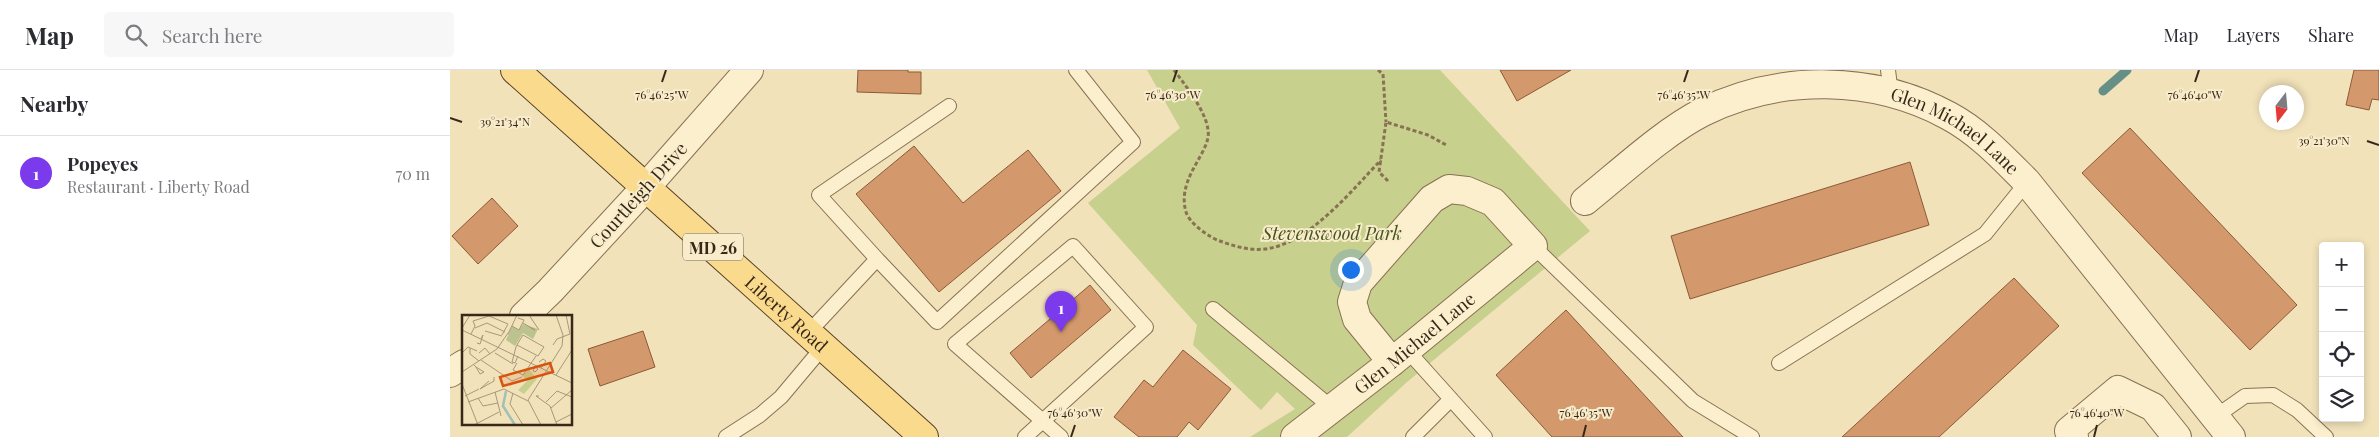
<!DOCTYPE html>
<html lang="en">
<head>
<meta charset="utf-8">
<style>
	:root { --surface:#fff; --page:#f7f7f7; --text:#2b2b33; --muted:#7c7c81; --line:#e1e1e2; --accent:#7c3aed }
	body { margin:0; font-family:"Playfair Display",serif; background:var(--page); color:var(--text) }
	.controls { position:absolute; right:15px; bottom:15px; display:grid; overflow:hidden; border-radius:5px; box-shadow:0 2px 8px #0003 }
	.controls button { width:45px; height:45px; display:grid; place-items:center; padding:0; border:0; border-bottom:1px solid var(--line); background:var(--surface); color:var(--text); font:25px sans-serif }
	.compass { position:absolute; left:1809px; top:15px; width:45px; height:45px; border-radius:50%; background:var(--surface); box-shadow:0 2px 8px #0003; rotate:196deg }
	.you { position:absolute; left:900px; top:199px; width:18px; height:18px; margin:-12px; border:4px solid #fff; border-radius:50%; background:#1a73e8; box-shadow:0 0 0 8px #1a73e833 }
	.badge { display:grid; place-items:center; width:32px; height:32px; border-radius:50%; background:var(--accent); color:#fff; font-size:16px; font-weight:700 }
	.pin { position:absolute; translate:-50% -41px; filter:drop-shadow(0 1px 2px #0008) }
	.pin::after { content:''; position:absolute; top:26px; width:18px; height:15px; background:inherit; clip-path:polygon(0 0,100% 0,50% 100%) }
	.list { margin:0; padding:0; list-style:none }
	h2 { display:flex; justify-content:space-between; align-items:center; height:65px; margin:0; padding:0 20px; font-size:21px }
	h2 small { font-size:16px; font-weight:400; color:var(--muted) }
	.list li { display:grid; grid-template-columns:32px 1fr auto; gap:15px; align-items:center; box-sizing:border-box; height:75px; padding:0 20px; border-top:1px solid var(--line) }
	.list b { display:block; font-size:19px; white-space:nowrap }
	.list p { margin:0; font-size:16px; white-space:nowrap; color:var(--muted) }
	.list em { font-size:16px; font-style:normal; color:var(--muted) }
	.icon { flex:none; width:28px; height:28px; fill:none; stroke:currentColor; stroke-width:2; stroke-linecap:round; stroke-linejoin:round }
	.map { position:relative; flex:none; width:1929px; height:367px; overflow:hidden }
	header { display:flex; align-items:center; gap:30px; box-sizing:border-box; height:70px; padding:0 25px; background:var(--surface); border-bottom:1px solid var(--line) }
	header strong { font-size:24px }
	nav { display:flex; gap:28px; margin-inline-start:auto; font-size:18px }
	.search { width:350px; height:45px; background:var(--page); display:flex; align-items:center; gap:12px; box-sizing:border-box; padding:0 18px; border-radius:5px; color:var(--muted); font-size:19px }
	main { display:flex }
	aside { flex:1; background:var(--surface) }
	.map>svg:first-child { display:block }
	.green { fill:#c7d08d }
	.lines { fill:none; stroke-linecap:round; stroke-linejoin:round }
	.stream { stroke:#668f86; stroke-width:9 }
	.building { fill:#d3996c; stroke:#8b5a37 }
	.service-casing { stroke:#897153; stroke-width:16 }
	.minor-casing { stroke:#897153; stroke-width:30 }
	.tertiary-casing { stroke:#897153; stroke-width:30 }
	.primary-casing { stroke:#563f28; stroke-width:30 }
	.path { stroke:#897153; stroke-width:3; stroke-dasharray:4 2.5; stroke-linecap:butt }
	.service { stroke:#fcefcd; stroke-width:14 }
	.minor { stroke:#fcefcd; stroke-width:28 }
	.tertiary { stroke:#fcefcd; stroke-width:28 }
	.primary { stroke:#fada8c; stroke-width:28 }
	.ticks { fill:none; stroke:#372819; stroke-width:2 }
	.labels { text-anchor:middle; dominant-baseline:central; stroke-width:4; stroke-linejoin:round; paint-order:stroke }
	.shield { fill:#f8ecca; stroke:#71634e; stroke-width:1 }
	.shield-label { font-size:16px; font-weight:bold; fill:#372819 }
	.street-label { font-size:18px; fill:#372819; stroke:#f8ecca }
	.park-label { font-size:18px; font-style:italic; fill:#46551e; stroke:#f8ecca }
	.inset-river { fill:none; stroke:#9fc1b8; stroke-width:2.5 }
	.inset-road { fill:none; stroke:#a7987a; stroke-width:1 }
	.view { fill:#d6540d; fill-opacity:0.15; stroke:#d6540d; stroke-width:2.5 }
	.inset-edge { fill:none; stroke:#372819; stroke-width:2.5 }
	.ticks-label { font-size:12px; text-anchor:middle; fill:#372819; stroke:#f8ecca; stroke-width:4; stroke-linejoin:round; paint-order:stroke }
</style>
</head>
<body>
<header>
<strong>Map</strong>
<div class="search"><svg class="icon" aria-label="search" viewBox="0 0 24 24"><circle cx="10" cy="10" r="6"/><path d="M15 15l6 6"/></svg>Search here</div>
<nav><a>Map</a><a>Layers</a><a>Share</a></nav>
</header>
<main>
<aside>
<h2>Nearby<small></small></h2>
<ul class="list">
<li><span class="badge">1</span><div><b>Popeyes</b><p>Restaurant · Liberty Road</p></div><em>70 m</em></li>
</ul>
</aside>
<div class="map">
<svg width="1929" height="367" viewBox="0 0 1929 367">
	<rect width="100%" height="100%" fill="#f1e2ba"/>
	<path class="green" d="M697,0H990L1140,161L957,312L897,367H800L845,339L827,322L811,340L743,275L747,255L638,133L730,58Z"/>
	<g class="lines">
		<path class="stream" d="M1653,21L1677,0"/>
	</g>
	<path class="building" d="M408,0H458V2H471V24L407,22Z
		M1050,0H1121L1067,31Z
		M1904,0H1929V30L1922,29L1919,40L1896,35Z
		M1680,58L1847,235L1800,280L1632,103Z
		M464,76L513,133L578,80L611,121L489,222L406,124Z
		M1460,92L1479,155L1240,229L1221,166Z
		M42,128L68,156L28,194L2,166Z
		M1564,208L1609,256L1489,367H1392Z
		M640,215L661,240L581,308L560,283Z
		M1116,240L1233,367H1102L1046,305Z
		M193,261L205,297L150,316L138,279Z
		M733,280L781,319L748,360L739,352L727,367H689L664,347L694,310L703,317Z"/>
	<g class="lines">
		<g class="service-casing">
			<path id="service" d="M1438,0L1441,24
				M1083,176L1243,331L1302,367
				M427,189L369,125L499,36
				M763,239L882,338
				M358,263L427,189L487,252L683,72L626,0
				M957,280L1035,367
				M1329,293L1535,164L1577,112
				M1765,347L1795,326L1823,325L1847,340L1876,367
				M276,367L310,345L331,327L373,277
				M575,367L696,257L623,176L505,274L611,367
				M963,367L1001,329"/>
		</g>
		<g class="minor-casing">
			<g id="minor">
				<path d="M196,117L299,0"/>
				<path id="s1" d="M1135,131C1170,103 1215,61 1253,42C1330,4 1424,5 1499,46C1529,62 1553,88 1577,112L1781,367"/>
				<path id="s2" d="M845,367L942,292L1083,176L1043,132L1017,121L999,119L982,129L908,213L902,232L907,249L942,292"/>
				<path d="M1624,367L1619,361L1668,320L1703,337L1727,367"/>
			</g>
		</g>
		<g class="tertiary-casing">
			<path id="tertiary" d="M74,246L100,221L196,117
				M0,303L14,294"/>
		</g>
		<g class="primary-casing">
			<g id="primary">
				<path id="s3" d="M65,0L474,367"/>
			</g>
		</g>
		<path class="path" d="M724,0C735,15 756,41 758,60C762,82 726,107 736,142C739,153 760,168 770,171C784,176 799,181 815,179C859,174 902,120 931,90
			M928,0L933,4L936,52
			M938,111L929,102L936,52L978,65L998,76"/>
		<use href="#service" class="service"/>
		<use href="#minor" class="minor"/>
		<use href="#tertiary" class="tertiary"/>
		<use href="#primary" class="primary"/>
	</g>
	<path class="ticks" d="M212,12L216,0M723,12L727,0M1234,12L1238,0M1745,12L1749,0M0,48L12,52M1917,71L1929,75M621,367L625,355M1133,367L1136,355M1644,367L1647,355"/>
	<g class="labels">
		<rect class="shield" x="233" y="163.5" width="60" height="27" rx="4"/>
		<g class="shield-label">
			<text x="263" y="177">MD 26</text>
		</g>
		<g class="street-label">
			<text stroke="none"><textPath href="#s1" startOffset="416">Glen Michael Lane</textPath></text>
			<text transform="translate(188 125) rotate(-48)">Courtleigh Drive</text>
			<text stroke="none"><textPath href="#s3" startOffset="365">Liberty Road</textPath></text>
			<text stroke="none"><textPath href="#s2" startOffset="152">Glen Michael Lane</textPath></text>
		</g>
		<g class="park-label">
			<text x="882" y="163">Stevenswood Park</text>
		</g>
	</g>
	<g transform="translate(12 245)">
		<rect width="110" height="110" fill="#f1e2ba"/>
		<path d="M70,50L67,54L75,64L62,79L56,75L66,65L60,61Z" fill="#c7d08d"/>
		<path d="M61,9L76,14L71,24L61,18L53,31L44,25L50,11L57,15Z" fill="#bcc38e"/>
		<path class="inset-river" d="M44,76L41,91L53,110"/>
		<path class="inset-road" d="M67,0L77,15M61,8L73,15L69,13M50,11L57,15L62,5L56,3M0,13L8,0M13,13L25,8L43,17M0,15L110,68M23,16L40,21M9,19L13,11L11,6L27,1L46,9L40,20M46,19L55,0M15,28L18,29L21,20L19,24M55,30L76,41L82,32L61,20L56,28L54,32L50,47L53,48L56,41M91,30L95,24L108,19L104,0M8,33V39L17,46M0,38L6,32L15,36M17,38L23,33L28,39M33,38L51,49M19,45L50,66L60,62M77,47L81,44L84,46L79,53M55,48L51,55L61,60M12,50L14,52L18,59L22,57L14,52M72,52H73L76,54L73,57L71,56L73,52L74,51M0,57L35,34L46,18M61,60L74,41M94,60L110,35M27,66L18,74L32,66V62M0,69L16,110M33,77L39,101M51,78L48,89L61,110M3,81L17,74M77,81H74L88,91L95,110M16,83L21,91L36,88M6,87L42,74L66,86M84,87L95,76L110,82M89,93L110,75M94,107L110,99M12,110L37,97M79,110L66,85L100,31L101,20L94,0"/>
		<path class="view" d="M88,48L91,57L41,71L38,62Z"/>
		<rect width="110" height="110" class="inset-edge"/>
	</g>
	<g class="ticks-label">
		<text x="212" y="29">76°46'25"W</text>
		<text x="723" y="29">76°46'30"W</text>
		<text x="1234" y="29">76°46'35"W</text>
		<text x="1745" y="29">76°46'40"W</text>
		<text x="55" y="56">39°21'34"N</text>
		<text x="1874" y="75">39°21'30"N</text>
		<text x="625" y="347">76°46'30"W</text>
		<text x="1136" y="347">76°46'35"W</text>
		<text x="1647" y="347">76°46'40"W</text>
	</g>
</svg>
<div class="controls">
<button>+</button>
<button>−</button>
<button><svg class="icon" aria-label="locate" viewBox="0 0 24 24"><circle cx="12" cy="12" r="6"/><path d="M12 2v4M12 18v4M2 12h4M18 12h4"/></svg></button>
<button><svg class="icon" aria-label="layers" viewBox="0 0 24 24"><path d="M12 4l9 5-9 5-9-5zM3 14l9 5 9-5"/></svg></button>
</div>
<svg class="compass" viewBox="-18 -18 36 36"><path d="M0-13l5 13h-10z" fill="#e53935"/><path d="M0 13l5-13h-10z" fill="#7c7c81"/></svg>
<div class="you"></div>
<div class="pin badge" style="left:611px;top:262px">1</div>
</div>
</main>
</body>
</html>
